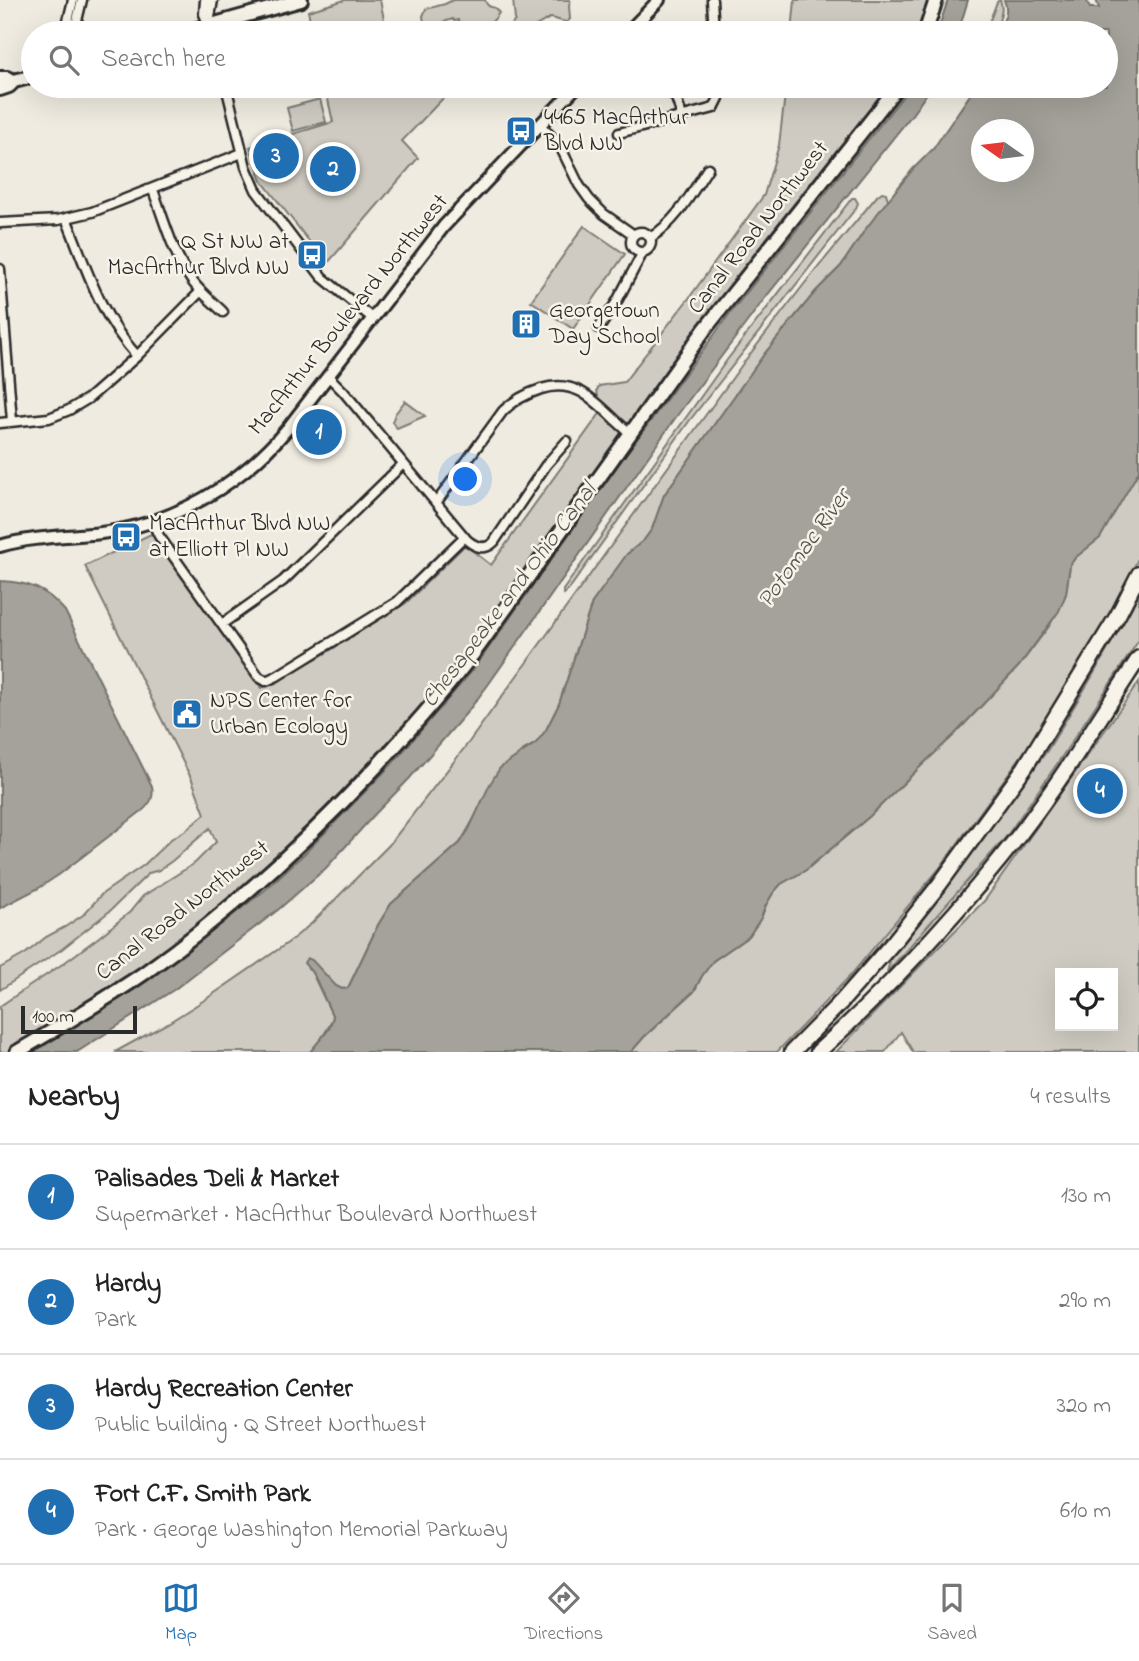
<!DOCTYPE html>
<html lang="en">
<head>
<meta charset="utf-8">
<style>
	:root { --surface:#fff; --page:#f6f6f6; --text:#222; --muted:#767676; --line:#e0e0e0; --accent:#1f6fb2 }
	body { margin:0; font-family:"Indie Flower",sans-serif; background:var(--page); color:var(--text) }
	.controls { position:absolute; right:21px; bottom:21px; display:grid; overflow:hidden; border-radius:0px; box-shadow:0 7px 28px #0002 }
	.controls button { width:63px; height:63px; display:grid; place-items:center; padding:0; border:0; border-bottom:2px solid var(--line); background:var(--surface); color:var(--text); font:35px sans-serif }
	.compass { position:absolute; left:971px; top:119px; width:63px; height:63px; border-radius:50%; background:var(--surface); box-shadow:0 7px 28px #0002; rotate:284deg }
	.scale { position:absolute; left:21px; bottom:18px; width:116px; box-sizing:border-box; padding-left:7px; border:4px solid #2b2b2b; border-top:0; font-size:19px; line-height:24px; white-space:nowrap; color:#2b2b2b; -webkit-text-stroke:5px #f7f3e8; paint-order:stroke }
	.you { position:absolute; left:466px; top:480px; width:24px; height:24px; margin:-18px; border:5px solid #fff; border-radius:50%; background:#1a73e8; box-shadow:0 0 0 10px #1a73e833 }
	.badge { display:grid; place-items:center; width:46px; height:46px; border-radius:50%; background:var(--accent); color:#fff; font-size:23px; font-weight:700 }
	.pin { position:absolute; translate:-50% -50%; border:4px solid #fff; box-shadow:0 2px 7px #0006 }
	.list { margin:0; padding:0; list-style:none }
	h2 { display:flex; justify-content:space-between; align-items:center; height:91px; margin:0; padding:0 28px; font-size:30px }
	h2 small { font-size:23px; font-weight:400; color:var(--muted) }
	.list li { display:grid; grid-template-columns:46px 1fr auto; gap:21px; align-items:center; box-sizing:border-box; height:105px; padding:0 28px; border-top:2px solid var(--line) }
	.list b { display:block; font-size:26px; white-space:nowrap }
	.list p { margin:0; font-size:23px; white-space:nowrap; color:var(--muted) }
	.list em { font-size:23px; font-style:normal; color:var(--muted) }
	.icon { flex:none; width:38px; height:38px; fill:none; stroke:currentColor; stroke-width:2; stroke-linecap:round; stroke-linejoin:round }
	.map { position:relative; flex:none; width:1139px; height:1052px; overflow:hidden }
	.search { position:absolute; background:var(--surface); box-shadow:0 7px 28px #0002; left:21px; right:21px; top:21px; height:77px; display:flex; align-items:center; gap:18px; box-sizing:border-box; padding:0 24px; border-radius:38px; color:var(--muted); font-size:26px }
	.sheet { height:511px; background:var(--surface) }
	nav { display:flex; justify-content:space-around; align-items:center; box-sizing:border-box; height:98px; border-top:2px solid var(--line); background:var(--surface); font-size:19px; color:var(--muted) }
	nav a { display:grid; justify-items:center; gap:4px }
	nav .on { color:var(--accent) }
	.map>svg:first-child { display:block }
	.green { fill:#cfcbc2; stroke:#7d7b76; stroke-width:2; fill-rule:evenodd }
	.water { fill:#a4a29a; stroke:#74726e; stroke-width:2; fill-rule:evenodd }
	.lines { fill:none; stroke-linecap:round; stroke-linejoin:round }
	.minor-casing { stroke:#2b2b2b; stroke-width:13 }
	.secondary-casing { stroke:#2b2b2b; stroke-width:16 }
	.primary-casing { stroke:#2b2b2b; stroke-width:18 }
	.trunk-casing { stroke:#2b2b2b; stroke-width:18 }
	.motorway-casing { stroke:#2b2b2b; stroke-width:19 }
	.minor { stroke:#f7f3e8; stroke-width:8 }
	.secondary { stroke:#f7f3e8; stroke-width:10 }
	.primary { stroke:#f7f3e8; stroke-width:12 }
	.trunk { stroke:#f7f3e8; stroke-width:12 }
	.motorway { stroke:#f7f3e8; stroke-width:14 }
	.labels { text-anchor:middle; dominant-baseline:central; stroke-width:5; stroke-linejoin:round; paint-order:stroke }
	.poi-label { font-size:23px; fill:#2b2b2b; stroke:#f7f3e8; text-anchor:start }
	.street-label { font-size:23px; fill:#2b2b2b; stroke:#f7f3e8 }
	.water-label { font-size:24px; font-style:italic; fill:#555552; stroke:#f7f3e8 }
</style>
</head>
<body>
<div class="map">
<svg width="1139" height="1052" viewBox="0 0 1139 1052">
	<rect width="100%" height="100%" fill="#efebe0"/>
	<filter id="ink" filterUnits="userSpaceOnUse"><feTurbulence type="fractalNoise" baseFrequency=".0143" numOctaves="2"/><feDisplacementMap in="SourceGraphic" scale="14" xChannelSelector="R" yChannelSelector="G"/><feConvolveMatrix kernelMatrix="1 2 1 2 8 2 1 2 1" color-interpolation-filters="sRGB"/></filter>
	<g filter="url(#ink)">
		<path class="green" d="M345,0H380L386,29L424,22L423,16L426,9L445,4L453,0H485C487,6 489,7 495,8L499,13C487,32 472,33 452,33L461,30L458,20L454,21L453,19L444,22V24L440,26L442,33H313L308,11Z
			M513,0H570L569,6L570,19L567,22C561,22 556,18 550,18L523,33H510L508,31L515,20Z
			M795,0H931L920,33H792Z
			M1000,0C1005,10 998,23 994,33H985L997,2Z
			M325,86H441L451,90L402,141L418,158L327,264L262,181L250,147L333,122Z
			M786,86H892L471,651C382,761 278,867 165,953C116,990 60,1020 7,1052H0V1006L64,963L99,937L130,912L143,896L195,863L216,842L210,828L172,861L159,870L149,873L111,910L62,949L0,990V968L25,954L46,937L65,927L83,915L102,894L144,865L171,839L186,830L205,814L192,780L85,566L153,533L241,660L262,688L321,656L406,603L465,545L491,565L606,405L598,397L597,390L599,386L624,382L689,298L764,195L779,145Z
			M320,99L326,122L293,131L287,108Z
			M882,192L886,193L888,200L865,230L841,266L816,291L765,353L664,495L652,529L644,540L627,555L592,603L559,704L546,730L536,743L522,751L476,815L460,843L391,904L378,925L348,988L342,989L313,975L333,1017C328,1031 320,1041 310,1052H115L168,1023L206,999L289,942L312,923L389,845L469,742L744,362L805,283L877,196Z
			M852,198H855L858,203L856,208L690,420L569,589L564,594L563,593V590L727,360Z
			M584,226L625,254L573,329L531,301Z
			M405,401L425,416L397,428L392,422L395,414Z
			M1139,471V557L1113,609L1035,737L939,869L851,975L777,1052H631L644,1037L694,992L702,976L713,961L749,936L761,918L766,905L773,893L781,884L806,870L870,816L923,764L954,735L1019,666L1050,625L1066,594L1070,565Z
			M1139,592V640L1057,764L1006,837L887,972L891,957L1047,751L1090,680L1131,609Z
			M1139,682V1052H913L901,1032L885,1052H836L985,900ZM1113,973V1026H1060V973Z"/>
		<path class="water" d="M948,0H968L958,33H937Z
			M1004,0H1089L1087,2L1090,8H1099L1096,0H1139V471L1100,538L1075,558L1070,565L1066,594L1059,611L1019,666L954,735L923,764L870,816L806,870L781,884L773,893L766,905L761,918L749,936L713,961L702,976L694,991L644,1037L631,1052H310L329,1029L333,1017L314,975L304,963L307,958L312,960L336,986L342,989L348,988L378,925L391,904L460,843L469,829L490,784L500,768L536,743L546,730L559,704L592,603L627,554L644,540L652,529L664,495L765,353L816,291L841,266L865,230L888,200L913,169L933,149L976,86H1106V33H995C1003,23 1010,13 1004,0ZM982,130H1024V172H982Z
			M911,86H932L911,116L765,298L676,417L488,685L468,711L409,779L375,814L326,868L279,909L175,989L77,1052H32L135,989L193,946L265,890L306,852L392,764L473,670L626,454L728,316Z
			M0,581C30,582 46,589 65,611L152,786C154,797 151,803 143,810L60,874L39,888L0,908Z"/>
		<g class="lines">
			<g class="minor-casing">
				<path id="minor" d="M205,0L204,14L212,33
					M712,0L714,33
					M209,23L213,0
					M65,33L73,0
					M74,33L82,0
					M226,86L246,167L256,190L322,277L372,318
					M663,86L676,98L682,116
					M540,125L559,144L579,185L589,199L604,214L634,235
					M619,133L714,108L719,98V86
					M153,190C164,220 173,254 192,281C201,293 213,302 223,312
					M66,218C87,269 99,314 137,356
					M0,223L58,220L92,212L242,153
					M631 242a10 10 0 1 1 20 0a10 10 0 1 1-20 0Z
					M650,238C677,221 691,194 708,168
					M0,269L12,421
					M599,328L616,303L643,252
					M328,376L343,391L467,540C475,547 485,551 494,542L546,465L567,441
					M0,423L49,418L69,410L89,398L137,356L201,291
					M436,503L503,411C514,400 526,394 541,389C582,376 601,410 630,433
					M152,521L159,536L259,677L266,681L277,676L397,602L464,537
					M222,624L283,581L403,464"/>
			</g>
			<g class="secondary-casing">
				<path id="secondary" d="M627,33L659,0
					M0,546C34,536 67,537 101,533C174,524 241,484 288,428L444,226L577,86"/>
			</g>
			<g class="primary-casing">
				<path id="primary" d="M183,33L301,0
					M0,78H7L14,81
					M0,89L9,86L14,81L33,76"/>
			</g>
			<g class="trunk-casing">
				<path id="trunk" d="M925,33L936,0
					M17,1052C59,1027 102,1002 143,974C229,913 304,844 376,767C412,728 447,689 479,646L705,329L898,86"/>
			</g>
			<g class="motorway-casing">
				<path id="motorway" d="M792,1052L841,1002L892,944L939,885L1025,767L1118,615L1139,574
					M818,1052C891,986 959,912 1020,834C1063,778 1100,717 1139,658"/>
			</g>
			<use href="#minor" class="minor"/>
			<use href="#secondary" class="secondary"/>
			<use href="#primary" class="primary"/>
			<use href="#trunk" class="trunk"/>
			<use href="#motorway" class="motorway"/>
		</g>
	</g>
	<defs>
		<g id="bus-square" transform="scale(1.575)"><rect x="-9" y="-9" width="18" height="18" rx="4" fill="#1f6fb2" stroke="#f7f3e8"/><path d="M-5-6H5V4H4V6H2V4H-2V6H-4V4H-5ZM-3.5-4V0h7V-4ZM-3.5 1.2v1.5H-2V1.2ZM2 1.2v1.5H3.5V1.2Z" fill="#fff"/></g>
		<g id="building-square" transform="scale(1.575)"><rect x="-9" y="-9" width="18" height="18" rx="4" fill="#1f6fb2" stroke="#f7f3e8"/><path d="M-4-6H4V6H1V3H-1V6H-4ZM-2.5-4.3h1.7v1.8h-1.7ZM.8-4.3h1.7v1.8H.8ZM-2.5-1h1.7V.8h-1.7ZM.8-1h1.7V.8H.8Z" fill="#fff"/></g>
		<g id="civic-square" transform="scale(1.575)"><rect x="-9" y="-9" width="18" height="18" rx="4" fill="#1f6fb2" stroke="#f7f3e8"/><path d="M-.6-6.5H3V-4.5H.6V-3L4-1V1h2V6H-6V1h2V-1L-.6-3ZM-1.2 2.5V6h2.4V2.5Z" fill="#fff"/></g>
	</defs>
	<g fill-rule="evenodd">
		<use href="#bus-square" x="521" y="131"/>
		<use href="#bus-square" x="312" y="255"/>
		<use href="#building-square" x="526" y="324"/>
		<use href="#bus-square" x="126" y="537"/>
		<use href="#civic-square" x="187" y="714"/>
	</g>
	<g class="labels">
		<g class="poi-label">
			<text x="544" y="118">4465 MacArthur<tspan x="544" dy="26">Blvd NW</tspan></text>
			<text x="289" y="242" text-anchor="end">Q St NW at<tspan x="289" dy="26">MacArthur Blvd NW</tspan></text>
			<text x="549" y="311">Georgetown<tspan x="549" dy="26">Day School</tspan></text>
			<text x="149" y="524">MacArthur Blvd NW<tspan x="149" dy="26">at Elliott Pl NW</tspan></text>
			<text x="210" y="701">NPS Center for<tspan x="210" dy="26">Urban Ecology</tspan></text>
		</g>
		<g class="street-label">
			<text transform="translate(759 228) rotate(-52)">Canal Road Northwest</text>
			<text transform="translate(349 315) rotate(-51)">MacArthur Boulevard Northwest</text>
			<text transform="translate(183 911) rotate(-38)">Canal Road Northwest</text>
		</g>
		<g class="water-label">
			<text transform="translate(805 549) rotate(-54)">Potomac River</text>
			<text transform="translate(510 596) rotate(-53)">Chesapeake and Ohio Canal</text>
		</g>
	</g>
</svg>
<div class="controls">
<button><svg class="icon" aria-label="locate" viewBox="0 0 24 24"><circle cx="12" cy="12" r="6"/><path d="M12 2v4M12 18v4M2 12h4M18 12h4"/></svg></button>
</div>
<svg class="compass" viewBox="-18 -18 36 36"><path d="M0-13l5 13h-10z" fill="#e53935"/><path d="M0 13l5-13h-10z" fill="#767676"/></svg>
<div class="scale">100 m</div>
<div class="you"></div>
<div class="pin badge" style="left:319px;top:432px">1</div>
<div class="pin badge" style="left:333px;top:169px">2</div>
<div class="pin badge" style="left:276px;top:156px">3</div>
<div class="pin badge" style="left:1100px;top:791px">4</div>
<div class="search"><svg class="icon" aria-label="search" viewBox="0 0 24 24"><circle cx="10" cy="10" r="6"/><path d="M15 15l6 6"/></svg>Search here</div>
</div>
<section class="sheet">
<h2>Nearby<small>4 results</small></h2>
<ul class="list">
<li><span class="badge">1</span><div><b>Palisades Deli &amp; Market</b><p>Supermarket · MacArthur Boulevard Northwest</p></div><em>130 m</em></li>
<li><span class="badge">2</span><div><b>Hardy</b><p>Park</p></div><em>290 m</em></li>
<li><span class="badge">3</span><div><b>Hardy Recreation Center</b><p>Public building · Q Street Northwest</p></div><em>320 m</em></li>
<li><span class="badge">4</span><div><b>Fort C.F. Smith Park</b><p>Park · George Washington Memorial Parkway</p></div><em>610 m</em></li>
</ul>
</section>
<nav>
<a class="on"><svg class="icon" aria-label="map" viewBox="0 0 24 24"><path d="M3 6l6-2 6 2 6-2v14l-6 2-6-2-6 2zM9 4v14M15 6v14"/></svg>Map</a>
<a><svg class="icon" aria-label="directions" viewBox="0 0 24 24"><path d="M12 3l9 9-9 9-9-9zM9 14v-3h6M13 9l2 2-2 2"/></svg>Directions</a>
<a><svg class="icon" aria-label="saved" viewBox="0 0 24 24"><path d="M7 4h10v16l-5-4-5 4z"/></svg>Saved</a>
</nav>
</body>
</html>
